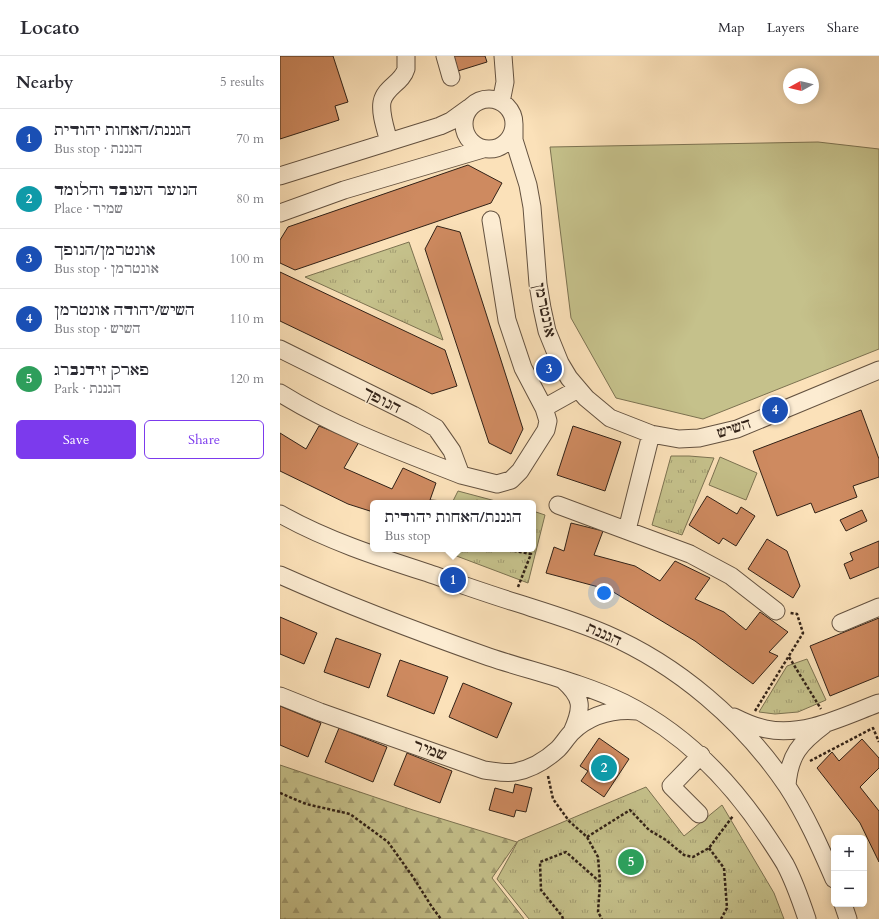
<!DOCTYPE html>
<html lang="en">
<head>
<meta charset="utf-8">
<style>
	:root { --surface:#fff; --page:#f7f7f7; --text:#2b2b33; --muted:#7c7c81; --line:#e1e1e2; --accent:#7c3aed }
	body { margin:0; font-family:Cardo,"Frank Ruhl Libre",serif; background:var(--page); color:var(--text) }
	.controls { position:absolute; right:12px; bottom:12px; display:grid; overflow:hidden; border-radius:6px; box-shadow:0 2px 10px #0003 }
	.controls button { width:36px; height:36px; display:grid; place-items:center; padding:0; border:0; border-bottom:1px solid var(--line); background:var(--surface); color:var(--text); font:20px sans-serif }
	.compass { position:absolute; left:503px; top:12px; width:36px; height:36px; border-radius:50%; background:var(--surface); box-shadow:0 2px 10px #0003; rotate:262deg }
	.you { position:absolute; left:324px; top:537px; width:14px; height:14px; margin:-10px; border:3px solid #fff; border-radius:50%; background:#1a73e8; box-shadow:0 0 0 6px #1a73e833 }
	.badge { display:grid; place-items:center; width:26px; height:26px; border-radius:50%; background:var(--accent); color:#fff; font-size:13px; font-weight:700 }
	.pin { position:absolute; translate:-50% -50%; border:2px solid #fff; box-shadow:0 1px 4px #0006 }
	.popup { position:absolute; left:90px; top:444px; width:166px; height:52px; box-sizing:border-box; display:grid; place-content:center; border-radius:6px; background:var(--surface); filter:drop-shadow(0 1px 3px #0005); font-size:13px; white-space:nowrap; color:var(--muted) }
	.popup b { font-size:15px; color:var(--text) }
	.popup::after { content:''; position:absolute; left:50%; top:100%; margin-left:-8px; border:8px solid transparent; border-top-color:var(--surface) }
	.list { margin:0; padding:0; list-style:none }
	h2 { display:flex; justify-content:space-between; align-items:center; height:52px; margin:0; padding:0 16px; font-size:17px }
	h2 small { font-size:13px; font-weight:400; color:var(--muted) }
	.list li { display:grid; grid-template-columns:26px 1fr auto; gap:12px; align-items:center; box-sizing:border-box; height:60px; padding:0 16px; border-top:1px solid var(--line) }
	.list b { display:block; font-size:15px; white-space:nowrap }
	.list p { margin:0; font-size:13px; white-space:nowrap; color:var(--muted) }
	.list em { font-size:13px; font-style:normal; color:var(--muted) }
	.actions { display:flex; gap:8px; padding:12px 16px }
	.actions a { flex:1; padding:9px 0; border:1px solid var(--accent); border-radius:6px; text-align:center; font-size:14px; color:var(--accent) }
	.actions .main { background:var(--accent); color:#fff }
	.map { position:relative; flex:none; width:599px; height:863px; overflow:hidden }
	header { display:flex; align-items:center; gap:24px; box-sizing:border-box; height:56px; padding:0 20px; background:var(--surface); border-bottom:1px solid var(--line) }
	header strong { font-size:19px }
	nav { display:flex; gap:22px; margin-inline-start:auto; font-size:14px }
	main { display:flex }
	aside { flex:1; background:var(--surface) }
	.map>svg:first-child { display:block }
	.green { fill:#c5c18b; stroke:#7c7251 }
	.forest { fill:url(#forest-firs); stroke:#7c7251 }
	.park { fill:url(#park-tufts); stroke:#7c7251 }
	.building { fill:#ce8a60; stroke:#322217 }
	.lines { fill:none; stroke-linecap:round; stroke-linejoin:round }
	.minor-casing { stroke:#645240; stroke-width:19 }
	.path { stroke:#322217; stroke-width:2.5; stroke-dasharray:3 2; stroke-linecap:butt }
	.minor { stroke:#fcecd2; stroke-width:17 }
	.labels { text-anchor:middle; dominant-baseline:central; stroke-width:3; stroke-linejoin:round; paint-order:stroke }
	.street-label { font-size:15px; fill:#322217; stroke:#fcecd2 }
</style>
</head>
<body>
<header>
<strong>Locato</strong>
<nav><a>Map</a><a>Layers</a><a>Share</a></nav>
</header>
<main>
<aside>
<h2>Nearby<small>5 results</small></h2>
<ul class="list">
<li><span class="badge" style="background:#1a4fb4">1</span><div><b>הגננת/האחות יהודית</b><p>Bus stop · הגננת</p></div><em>70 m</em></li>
<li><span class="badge" style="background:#0f9aa8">2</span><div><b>הנוער העובד והלומד</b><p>Place · שמיר</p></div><em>80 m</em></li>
<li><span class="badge" style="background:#1a4fb4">3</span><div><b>אונטרמן/הנופך</b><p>Bus stop · אונטרמן</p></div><em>100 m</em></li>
<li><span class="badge" style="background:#1a4fb4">4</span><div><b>השיש/יהודה אונטרמן</b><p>Bus stop · השיש</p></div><em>110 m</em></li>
<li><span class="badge" style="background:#2e9e5b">5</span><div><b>פארק זידנברג</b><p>Park · הגננת</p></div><em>120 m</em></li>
</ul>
<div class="actions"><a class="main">Save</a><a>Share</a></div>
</aside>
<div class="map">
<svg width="599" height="863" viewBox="0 0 599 863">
	<defs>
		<pattern id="forest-firs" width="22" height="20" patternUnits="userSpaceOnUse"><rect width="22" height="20" fill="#c5c18b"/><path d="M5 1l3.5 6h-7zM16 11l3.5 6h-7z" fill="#a19c71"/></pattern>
		<pattern id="park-tufts" width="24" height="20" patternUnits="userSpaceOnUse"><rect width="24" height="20" fill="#c5c18b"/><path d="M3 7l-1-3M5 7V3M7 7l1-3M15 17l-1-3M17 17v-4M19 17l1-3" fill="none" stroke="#a19c71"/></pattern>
	</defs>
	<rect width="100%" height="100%" fill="#fbe1b9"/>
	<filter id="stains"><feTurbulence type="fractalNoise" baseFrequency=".005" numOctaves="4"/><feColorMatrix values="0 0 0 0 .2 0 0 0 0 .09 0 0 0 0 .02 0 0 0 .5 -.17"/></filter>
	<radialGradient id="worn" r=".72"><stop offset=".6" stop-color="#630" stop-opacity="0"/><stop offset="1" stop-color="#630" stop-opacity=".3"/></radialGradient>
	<path class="green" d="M538,86L599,93V293L423,363L336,342L291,262L270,91Z
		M440,401L477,417L466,444L429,429Z"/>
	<path class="forest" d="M0,709L133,754L237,786L212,822L244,863H0Z"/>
	<path class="park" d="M129,186L163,284L25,221Z
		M391,400H409L434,402L402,479L372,469Z
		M178,435L223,447H172Z
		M253,455L265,459L248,527L158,493H253Z
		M527,603L546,644L518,656L495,658L479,656L507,610Z
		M366,731L404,780L442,749L494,837L504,863H249L217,823L238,785Z"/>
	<path class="building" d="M0,0H53L68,46L55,50L59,64L0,83Z
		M174,0H205L207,6L178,15Z
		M188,109L222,127L211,147L15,214L0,207V184L8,171Z
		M157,170L180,176L243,373L231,398L209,387L145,193Z
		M0,216L165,294L177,330L152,338L0,265Z
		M581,354L599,403V421L573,430L577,441L535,457L531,447L497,460L473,395Z
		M39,370L79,386L64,412L112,433L123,412L156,427L150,444L164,445L163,447H93V456L68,448L0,415V377L26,393Z
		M293,370L341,386L325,435L277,419Z
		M427,440L457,458L461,451L475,460L456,490L443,482L439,488L409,469Z
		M582,454L587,465L566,475L560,464Z
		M291,467L323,475L314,499L355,510L380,525L395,505L430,522L415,543L444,556L466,574L480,556L508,576L489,596L498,600L473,628L415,585L330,534L266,517L274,491L284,495Z
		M487,483L507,495L520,530L513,542L468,513Z
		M599,485V511L570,523L564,508L573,504L570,497Z
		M0,561L37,577L24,608L0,598Z
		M599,562V620L550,640L530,590Z
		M56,582L101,598L89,632L44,616Z
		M120,604L168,621L154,658L107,640Z
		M183,627L232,647L217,682L169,661Z
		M0,650L41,667L28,701L0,689Z
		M59,672L107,691L93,726L45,706Z
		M319,682L349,703L324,741L301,725L308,715L300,710Z
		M582,683L599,702V712L580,731L599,755V806L580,767L537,712L552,696L559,705Z
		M127,697L172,715L160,747L114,729Z
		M235,728L252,732L246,756L236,754L234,761L209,754L215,732L233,737Z"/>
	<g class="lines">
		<g class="minor-casing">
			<path id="minor" d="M165,0L171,21
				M184 68a25 25 0 1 1 50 0a25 25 0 1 1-50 0Z
				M221,46L225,26L223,0
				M234,68V84L248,129L252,151L258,228L262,252L267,275L280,307L289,322L306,342L330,362L371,378L399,383L419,382L457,373L599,314
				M109,86C106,74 100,58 102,46C105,31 122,27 126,13C126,9 126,4 126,0
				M0,120L160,70L171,65L189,52
				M0,157L64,134L203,93
				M0,293L133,359L156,372L172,395L181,419C120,395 56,372 0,337
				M264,352L298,333
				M181,419L217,428L231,424L240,415L266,374L268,365L264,352L243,312L227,264L211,164
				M278,449L410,498L451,520L496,555
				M0,458C46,484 98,501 148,517C177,527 205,537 234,546C265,556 296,565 326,578C398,609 463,665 507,730C526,759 540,791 554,823
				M347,474L371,378
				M0,519C69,550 138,576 209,601C254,616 301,626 344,647C404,677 450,724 487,780C493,789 499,798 505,808C514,825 521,845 527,863
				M561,567L599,551
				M283,624C303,642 303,651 292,676
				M0,640L40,656L204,714C214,715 225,718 235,716C251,713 266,704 278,693C283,688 287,681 292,676C310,659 333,653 357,655
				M454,661C464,666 475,671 486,673C524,681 564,660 599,647
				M507,730C509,699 520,687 544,669
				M419,758L391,730L421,699
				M563,848L568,863"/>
		</g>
		<path class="path" d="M224,493L251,498L238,531
			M509,601L541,653
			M475,655L523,577L517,558L510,557
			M530,705L593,672L599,686
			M268,720L273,743L289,765L307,781L318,801L320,826L318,856L322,863
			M0,737L26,748L70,758L108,786L133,821L152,851L161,863
			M307,781L350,754L369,774L386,784L404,799L413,801L429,792L453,760
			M429,792L444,812L447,852L441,863
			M283,863L282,860L261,834L260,806L286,796L320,826"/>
		<use href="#minor" class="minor"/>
	</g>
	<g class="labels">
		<g class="street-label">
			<text transform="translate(265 254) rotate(78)">אונטרמן</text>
			<text transform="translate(102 344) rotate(27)">הנופך</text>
			<text transform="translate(454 372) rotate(-18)">השיש</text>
			<text transform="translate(324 578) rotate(24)">הגננת</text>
			<text transform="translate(150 694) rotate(20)">שמיר</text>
		</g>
	</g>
	<rect width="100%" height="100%" filter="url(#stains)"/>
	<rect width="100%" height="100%" fill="url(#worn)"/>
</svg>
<div class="controls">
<button>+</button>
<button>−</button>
</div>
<svg class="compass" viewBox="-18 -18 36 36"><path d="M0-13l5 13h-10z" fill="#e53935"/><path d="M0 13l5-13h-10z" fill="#7c7c81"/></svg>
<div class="you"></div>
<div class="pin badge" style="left:173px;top:524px;background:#1a4fb4">1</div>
<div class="popup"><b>הגננת/האחות יהודית</b>Bus stop</div>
<div class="pin badge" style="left:324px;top:712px;background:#0f9aa8">2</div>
<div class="pin badge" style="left:269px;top:313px;background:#1a4fb4">3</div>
<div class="pin badge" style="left:495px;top:354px;background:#1a4fb4">4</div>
<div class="pin badge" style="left:351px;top:806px;background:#2e9e5b">5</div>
</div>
</main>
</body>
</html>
